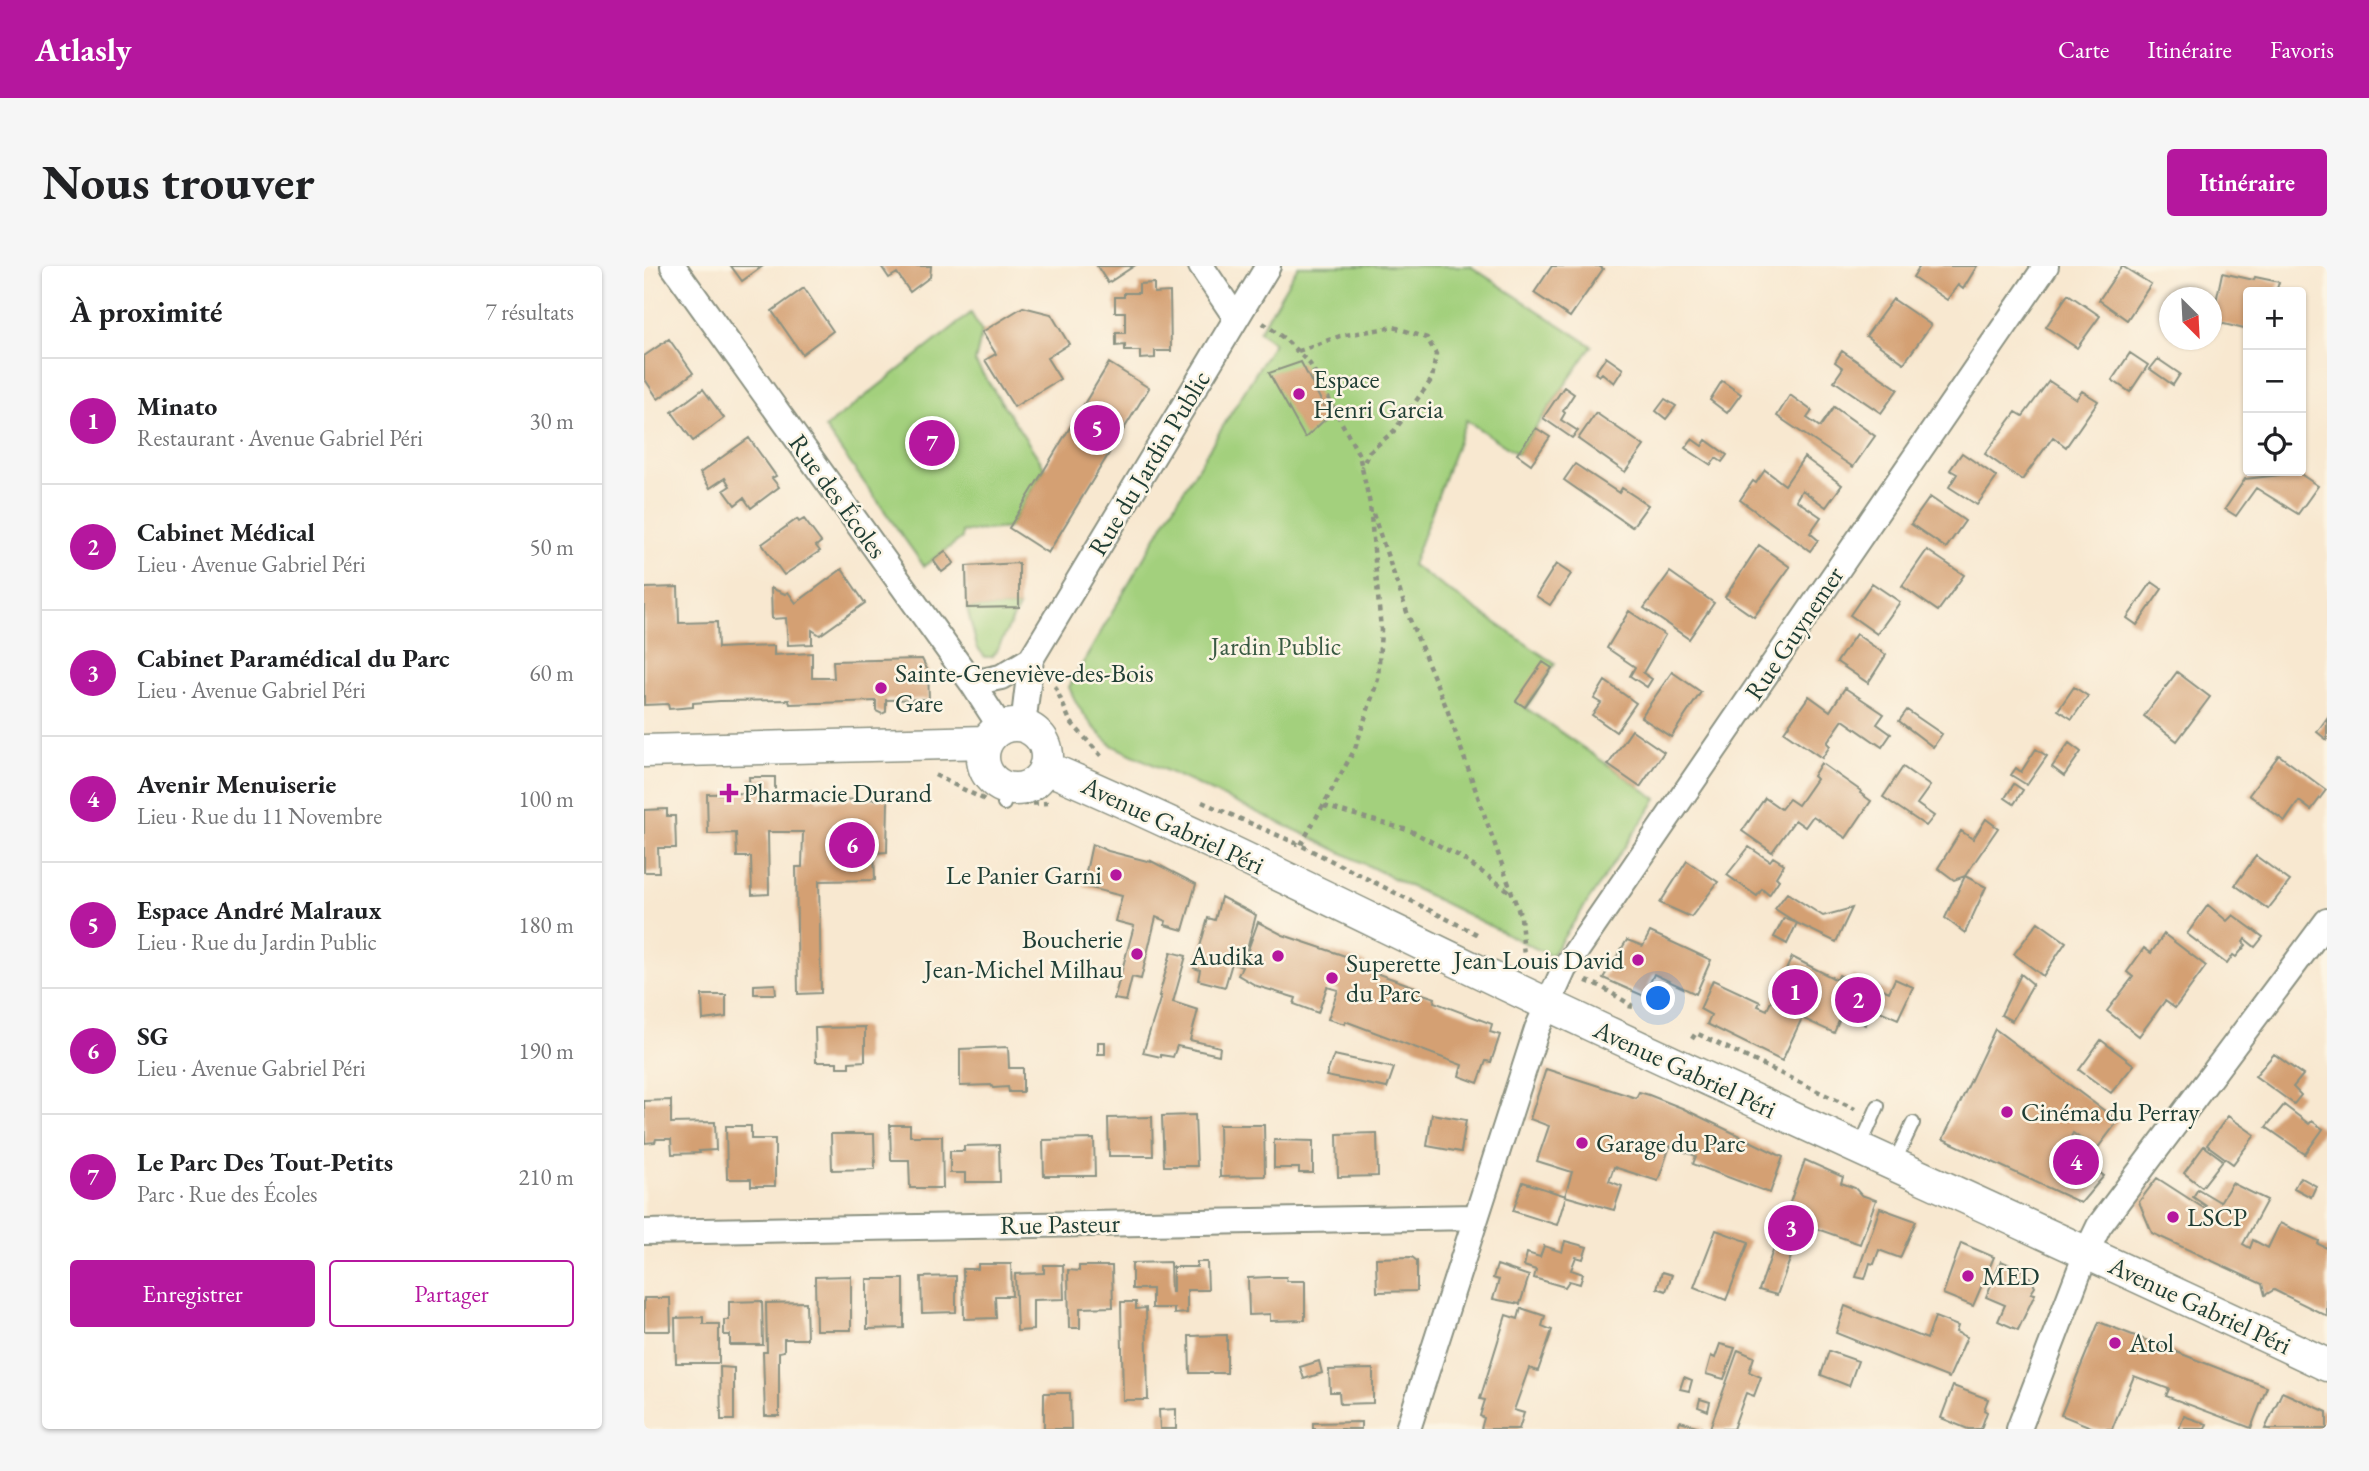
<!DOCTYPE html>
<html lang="fr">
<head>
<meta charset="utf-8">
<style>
	:root { --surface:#fff; --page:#f6f6f6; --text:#202124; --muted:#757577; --line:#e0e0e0; --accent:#b5179e }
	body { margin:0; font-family:"EB Garamond",serif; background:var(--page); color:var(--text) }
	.controls { position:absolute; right:21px; top:21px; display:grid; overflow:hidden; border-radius:7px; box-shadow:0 2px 5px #0004 }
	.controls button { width:63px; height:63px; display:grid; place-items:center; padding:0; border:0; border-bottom:2px solid var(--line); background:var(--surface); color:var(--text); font:35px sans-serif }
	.compass { position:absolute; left:1515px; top:21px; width:63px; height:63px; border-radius:50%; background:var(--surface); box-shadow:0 2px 5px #0004; rotate:156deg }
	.you { position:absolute; left:1015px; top:733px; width:24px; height:24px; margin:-18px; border:5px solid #fff; border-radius:50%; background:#1a73e8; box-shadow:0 0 0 10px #1a73e833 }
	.badge { display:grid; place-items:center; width:46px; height:46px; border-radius:50%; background:var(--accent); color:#fff; font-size:23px; font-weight:700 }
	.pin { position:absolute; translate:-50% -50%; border:4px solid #fff; box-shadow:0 2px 7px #0006 }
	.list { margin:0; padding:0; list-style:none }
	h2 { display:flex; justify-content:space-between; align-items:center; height:91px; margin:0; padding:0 28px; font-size:30px }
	h2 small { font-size:23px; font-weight:400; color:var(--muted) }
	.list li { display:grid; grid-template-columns:46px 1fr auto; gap:21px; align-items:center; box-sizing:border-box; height:126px; padding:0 28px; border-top:2px solid var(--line) }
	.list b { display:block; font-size:26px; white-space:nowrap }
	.list p { margin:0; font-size:23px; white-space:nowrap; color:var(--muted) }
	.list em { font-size:23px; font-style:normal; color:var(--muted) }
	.actions { display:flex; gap:14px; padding:21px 28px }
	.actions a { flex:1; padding:16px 0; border:2px solid var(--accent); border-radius:7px; text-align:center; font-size:24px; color:var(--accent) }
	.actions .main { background:var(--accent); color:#fff }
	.icon { flex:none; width:38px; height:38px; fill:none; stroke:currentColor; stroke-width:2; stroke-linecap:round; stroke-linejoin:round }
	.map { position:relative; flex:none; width:1683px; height:1163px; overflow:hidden; border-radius:7px }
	header { display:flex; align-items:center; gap:42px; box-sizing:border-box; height:98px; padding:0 35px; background:var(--accent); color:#fff }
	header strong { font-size:33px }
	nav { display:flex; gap:38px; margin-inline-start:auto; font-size:24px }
	.intro { display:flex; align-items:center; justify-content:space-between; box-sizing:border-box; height:168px; padding:0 42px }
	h1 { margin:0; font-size:49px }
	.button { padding:18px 32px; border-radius:7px; background:var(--accent); color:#fff; font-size:24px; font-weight:700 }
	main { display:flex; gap:42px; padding:0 42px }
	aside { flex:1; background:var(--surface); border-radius:7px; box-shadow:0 2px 5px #0004 }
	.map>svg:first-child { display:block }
	.green { fill:#a3d07d; stroke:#618658; stroke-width:2 }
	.building { fill:#d4a073 }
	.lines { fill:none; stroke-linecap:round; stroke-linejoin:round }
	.service-casing { stroke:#8c9282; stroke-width:16 }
	.minor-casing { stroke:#8c9282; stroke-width:28 }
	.tertiary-casing { stroke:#8c9282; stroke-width:35 }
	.path { stroke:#8c9282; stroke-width:4.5; stroke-dasharray:5 5; stroke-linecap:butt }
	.service { stroke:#fff; stroke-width:12 }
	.minor { stroke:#fff; stroke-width:24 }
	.tertiary { stroke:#fff; stroke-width:32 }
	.poi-dot { fill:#b5179e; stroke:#fcf5e5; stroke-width:2.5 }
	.labels { text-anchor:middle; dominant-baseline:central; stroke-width:5; stroke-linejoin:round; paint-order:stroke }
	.poi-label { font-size:26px; fill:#1f3d34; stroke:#fcf5e5; text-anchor:start }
	.street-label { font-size:26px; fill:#1f3d34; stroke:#fcf5e5 }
	.park-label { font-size:26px; fill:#395a43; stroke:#fcf5e5 }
</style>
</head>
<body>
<header>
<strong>Atlasly</strong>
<nav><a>Carte</a><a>Itinéraire</a><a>Favoris</a></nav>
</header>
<div class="intro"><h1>Nous trouver</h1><a class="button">Itinéraire</a></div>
<main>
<aside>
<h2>À proximité<small>7 résultats</small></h2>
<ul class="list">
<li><span class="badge">1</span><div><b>Minato</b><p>Restaurant · Avenue Gabriel Péri</p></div><em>30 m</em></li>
<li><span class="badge">2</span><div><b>Cabinet Médical</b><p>Lieu · Avenue Gabriel Péri</p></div><em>50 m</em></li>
<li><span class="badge">3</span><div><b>Cabinet Paramédical du Parc</b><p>Lieu · Avenue Gabriel Péri</p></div><em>60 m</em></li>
<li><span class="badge">4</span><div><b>Avenir Menuiserie</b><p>Lieu · Rue du 11 Novembre</p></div><em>100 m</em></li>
<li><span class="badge">5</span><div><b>Espace André Malraux</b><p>Lieu · Rue du Jardin Public</p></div><em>180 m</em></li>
<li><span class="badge">6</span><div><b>SG</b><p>Lieu · Avenue Gabriel Péri</p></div><em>190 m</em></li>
<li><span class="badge">7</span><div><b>Le Parc Des Tout-Petits</b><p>Parc · Rue des Écoles</p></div><em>210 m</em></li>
</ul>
<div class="actions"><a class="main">Enregistrer</a><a>Partager</a></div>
</aside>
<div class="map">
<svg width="1683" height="1163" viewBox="0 0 1683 1163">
	<rect width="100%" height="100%" fill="#fcf5e5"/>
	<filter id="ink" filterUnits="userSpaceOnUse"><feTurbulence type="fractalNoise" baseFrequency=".0143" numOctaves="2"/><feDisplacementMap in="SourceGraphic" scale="14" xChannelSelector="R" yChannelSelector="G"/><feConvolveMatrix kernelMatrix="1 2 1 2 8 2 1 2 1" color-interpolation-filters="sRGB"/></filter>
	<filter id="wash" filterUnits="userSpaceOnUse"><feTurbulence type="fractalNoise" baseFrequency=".00686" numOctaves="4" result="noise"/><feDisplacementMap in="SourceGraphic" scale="28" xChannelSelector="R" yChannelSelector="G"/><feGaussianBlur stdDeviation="1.57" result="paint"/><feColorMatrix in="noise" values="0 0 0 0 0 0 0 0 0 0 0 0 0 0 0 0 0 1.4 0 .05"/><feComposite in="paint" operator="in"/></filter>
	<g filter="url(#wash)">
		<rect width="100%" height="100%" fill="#f8e8d0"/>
		<path class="green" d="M654,0H826L948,80L873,188L822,154L768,299L911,398L882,442L1013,533L907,690L662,569L469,480C449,463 434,444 425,421L524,250L630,77L615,66Z
			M327,47L338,66L331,96L401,202L365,262L318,266V272L280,300L181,162Z
			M375,341L352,386L348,391H341L333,381L323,342Z"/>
		<g id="blocks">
			<path class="building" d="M87,0H119L98,15Z
				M237,0H287L286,11L266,26L253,7L245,12Z
				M453,0H490L464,17Z
				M908,0H955L959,3L926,51L890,27Z
				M1276,0H1333L1319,23L1314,19L1303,34L1269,11Z
				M1478,0L1507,18L1483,54L1455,34Z
				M1578,7L1610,14L1611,11L1635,16L1632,26H1604V64L1568,55Z
				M510,17V27L526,26L527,85H511V92L496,93V85H481V79L472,80V67H481V46H471V31H480V27H495V18Z
				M160,22L189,65L158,88L128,45Z
				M1424,28L1456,50L1433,82L1402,61Z
				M1249,33L1287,59L1260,97L1222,70Z
				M379,41L407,48L425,78L403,92L416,113L370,141L341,94L352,88L338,66Z
				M25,73L49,107L14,133L0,112V90Z
				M1198,85L1254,123L1237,147L1190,115L1199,102L1191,96Z
				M1486,87L1504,99L1486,126L1468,114Z
				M962,91L979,103L970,117L958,107L955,110L951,107Z
				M1514,93L1536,108L1529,119L1506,103Z
				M657,96L685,150L661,172L625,107Z
				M465,97L505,122L404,287L365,262Z
				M1078,115L1097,128L1083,147L1066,134Z
				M1405,115L1432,133L1438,125L1454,135L1422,181L1409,171L1378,214L1341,188L1372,146L1379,150Z
				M920,121L930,128L919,145L921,147L917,154L934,165L928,172L899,152Z
				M59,123L80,152L49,175L28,146Z
				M1146,129L1168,145L1163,152L1176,161L1190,141L1231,170L1209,201L1133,150Z
				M1021,133L1032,140L1022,153L1012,145Z
				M952,147L1000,180L981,206L934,173Z
				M892,162L906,171L887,198L873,188Z
				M105,172L132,210L128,212L135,221L107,242L100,232L91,239L80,224L86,220L81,212L66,222L56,207Z
				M1048,173L1058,180L1062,174L1083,189L1078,196L1072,192L1067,199L1041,182Z
				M1318,187L1353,211L1333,239L1305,221L1313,208L1306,204Z
				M1160,191L1198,219L1182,241L1158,224L1152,234L1177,251L1166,267L1174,274L1166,285L1096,234L1109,215L1112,217L1121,204L1141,219Z
				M931,198L975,227L978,222L1004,239L988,261L920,214Z
				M1655,207L1674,220L1654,248L1612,222L1592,250L1581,243L1601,213Z
				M1286,231L1321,255L1302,282L1267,258Z
				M153,253L155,256L160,253L177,276L172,280L176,285L140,309L118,278Z
				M1115,279L1146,301L1110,351L1081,331Z
				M1283,284L1320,309L1294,345L1258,320Z
				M301,285L310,297L298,306L289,294Z
				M375,297V341L323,342L322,300Z
				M912,298L927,308L906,339L892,330Z
				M198,303L221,337L176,369L168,364V378L144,379L142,352L128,353L127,322L141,328L144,326L152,337Z
				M1026,306L1070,337L1045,373L1000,342Z
				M1508,316L1518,323L1493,359L1483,352Z
				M1228,317L1256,336L1233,368L1206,349Z
				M34,321L35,357L73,356L74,382L130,380V389L168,387V412H190L189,395L278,393L284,405L285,433L242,434V446L238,448L232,445V435L146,438L145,434L76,435L49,437V441L25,443L24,438L0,439V325L2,322Z
				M985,345L1021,369L999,407L1008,413L1003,421L986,410L991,401L963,382Z
				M1212,368L1242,389L1224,417L1193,396Z
				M899,396L908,402L881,441L872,435Z
				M1028,406L1057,426L1027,471L997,451Z
				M1533,406L1566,431L1533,475L1500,450Z
				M961,415L992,437L972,466L948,449L957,437L950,433Z
				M1430,421L1444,430L1428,453L1414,444Z
				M1201,422L1240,448L1233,458L1247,468L1238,481L1199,454L1183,477L1186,480L1178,492L1140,466L1165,430L1186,445Z
				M1263,444L1298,468L1289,481L1255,455Z
				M1683,452V474L1673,466Z
				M988,464L1020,486L996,521L964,499Z
				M1425,477L1437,486L1420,510L1408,501Z
				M1392,483L1403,490L1383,519L1367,509L1372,502L1377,506Z
				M1635,489L1682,524L1667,544L1655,535L1641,555L1605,529Z
				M1177,497L1217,525L1216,527L1227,535L1202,572L1169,550L1161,561L1151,554L1128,586L1098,565L1121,532L1137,543L1145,533L1154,539L1172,513L1169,510Z
				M1259,501L1286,520L1273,538L1290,550L1282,560L1239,531Z
				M105,511H131V526L172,525L173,534L244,533L243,586L230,587L231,614L175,615L177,727L154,728L152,601H158L159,566H124L125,628L108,629L107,591H93L92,567L64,568L63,528L106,527Z
				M1370,518L1379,524L1370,538L1361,532Z
				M23,543V550H31L32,582H14L15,606H0V544Z
				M1342,553L1354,562L1321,610L1310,614L1294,602L1317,565L1329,573Z
				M448,578L464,585L507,596V595L552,618L539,664L521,659L522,655L512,651L497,713L488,711L482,735L470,733L490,660L471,655L478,630L439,620Z
				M1105,581L1126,595L1129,591L1140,598L1132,611L1135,614L1125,629L1118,623L1113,630L1083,609Z
				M1612,590L1646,615L1624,643L1591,619Z
				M1043,595L1074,616L1047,651L1016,637Z
				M1321,610L1342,621L1321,667L1301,652Z
				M1143,627L1179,650L1208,642L1192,676L1153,657L1143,678L1130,671L1140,652L1153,657L1131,643Z
				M577,631L612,649L600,695L614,656L639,669L722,697L720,703L777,723L776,727L791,732L790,736L848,758L846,766L856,769L847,796L842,795L834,817L815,810L818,799L701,755V758L684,753L694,724L683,721L674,747L650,738L652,732L613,720L594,709L598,701L588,697L581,721L554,714L556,704L550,702L564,652L571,654Z
				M1564,639L1583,655L1589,649L1619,671L1611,681L1601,673L1599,676L1602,679L1592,691L1589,689L1583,698L1543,668Z
				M1394,656L1422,676L1399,710L1370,688Z
				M1006,666L1067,694L1052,728L1010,708L1000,730L959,712L983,674L999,680Z
				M1520,668L1562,700L1531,742L1521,735L1495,770L1463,745L1489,711L1483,706L1500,682L1507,687Z
				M527,686L542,690L529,736L554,744L546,774L576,781L575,789L533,780L529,791L517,789V791L499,787L517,730H515Z
				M1148,691L1193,714L1195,709L1206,714L1208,709L1245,726L1251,713L1269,721L1254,753L1229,742L1221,759L1198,748L1190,767L1158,752L1138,795L1063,758L1067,749L1056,743L1069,714L1116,736L1114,740L1123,744Z
				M1377,708L1389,718L1368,755L1357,749Z
				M131,718L132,728H110V719Z
				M58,729H82V751L59,754Z
				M221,761V795L205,796V801H193V796H172L171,762Z
				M1351,763L1474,855L1452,884L1429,867L1422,880L1460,910L1437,937L1299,873Z
				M1457,774L1490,799L1467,827L1435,804Z
				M454,776H461V788H454Z
				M364,781L365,802H379V826H365L364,821L349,822L347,819L316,820V783Z
				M1630,788L1659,809L1649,821L1657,829L1650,838L1611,810Z
				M690,789L750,802L743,822L682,810Z
				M902,803L992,832L995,826L1005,829L1038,842L1139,891L1126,927L1049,898L1052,890L1026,880L1014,915L970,901L965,915L978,920L970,944L921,930L928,906L893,895L905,860L886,853Z
				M27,834V857L71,856L72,884L55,885L56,887L28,888L27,873H12L11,876L1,877L0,835Z
				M1640,839L1665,858L1668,855L1679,863L1661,888L1622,861Z
				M788,848L822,854L817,886L783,880Z
				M551,849L553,900H520L518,850Z
				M1584,850L1611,869L1589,898L1563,879Z
				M508,851L509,890H465L464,852Z
				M246,859H266V870H298L299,922H266L265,894H247Z
				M575,859H620L621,910L576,911Z
				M82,860H107V873H131V920H107V913H83Z
				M733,867L734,910L694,911L693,868Z
				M187,868H230L231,903L188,904Z
				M450,873L451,910H400L399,874Z
				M630,874L669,875V907H655V902H630Z
				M355,879L356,916H321V907H306V885H320V880Z
				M1560,880L1579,894L1558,921L1540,907Z
				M1161,894L1199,911L1197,917L1211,922L1217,929L1232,934L1216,978L1159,958L1133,1029L1115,1024Z
				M1656,911L1672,920L1667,931L1650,922Z
				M1513,912L1561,943L1562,940L1549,931L1554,923L1576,936L1588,917L1623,934L1599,978L1606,982L1609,974L1624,982L1636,957L1675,975L1674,978L1683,982V1050L1630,1024L1621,1029L1618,1018L1508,967L1495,936Z
				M879,916L922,930L913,959L869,945Z
				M1236,942L1272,955L1256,992L1235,984L1230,998L1226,997L1221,1013L1212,1011Z
				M1072,964L1105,976L1082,1034L1050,1021Z
				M921,975L943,981L939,993L932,991L927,1004L939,1008L936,1018L925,1015L921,1021L890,1012L892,1004L880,1000L883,987L896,991L900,980L918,986Z
				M1317,977L1350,991L1329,1040L1299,1028Z
				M768,991L773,995V1025L733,1026L732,992Z
				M1357,995L1382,1006L1381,1009L1386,1011L1391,1021L1387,1027L1391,1028L1374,1064L1354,1055L1361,1039L1342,1031Z
				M526,996L527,1026H529V1001H553V996H563L564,1024H543V1047L530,1048V1042H508V1023H488V997Z
				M334,998H367L368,1030H351L352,1052L320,1053L319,1003H334Z
				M400,999H419L420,1033L389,1034V1064L373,1065L371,1008L400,1007Z
				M853,999L885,1010L876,1038L849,1033L855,1014L849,1012Z
				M435,1000H468L469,1041L436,1042V1062H425L424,1004L435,1005Z
				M1018,1006L1028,1009L1022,1025L1013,1022Z
				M207,1010V1064H172L171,1011Z
				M312,1010V1046L278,1047L277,1011Z
				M626,1011H642L643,1015H661V1054L626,1055V1048L605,1049L604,1012Z
				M223,1013H260V1062L223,1063Z
				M0,1032H26L27,1065H0Z
				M118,1035L119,1079H86V1069H80V1054H85V1036Z
				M162,1036L163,1073H140V1085L135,1086V1150H121L119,1086H123L122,1037Z
				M477,1036H492V1043L502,1042L504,1134H479Z
				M1201,1040L1283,1073L1291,1051L1314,1060L1312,1066L1323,1071L1305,1112L1192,1067Z
				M877,1042L901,1050L898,1060L908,1064L894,1105L885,1102L870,1144L880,1147L875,1163H837L840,1152L836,1150L841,1134L836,1133L862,1049L874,1053Z
				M59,1051V1058H75V1097H32L31,1052Z
				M1455,1056L1623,1121L1607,1162L1522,1130L1525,1123L1490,1110L1468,1163H1452L1417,1149Z
				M583,1069V1107H546L545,1070Z
				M1076,1078L1091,1082L1080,1113L1062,1108L1067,1090L1071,1092Z
				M1094,1084L1110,1091L1105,1106L1117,1111L1110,1130L1102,1127L1089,1163H1069L1066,1162Z
				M1185,1085L1214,1095L1205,1120L1177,1109Z
				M675,1095L678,1107L660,1113L656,1101Z
				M76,1101L90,1102V1154H77Z
				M729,1103V1137L696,1138L695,1126H686L685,1104Z
				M1040,1111L1048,1114L1045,1125L1036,1123Z
				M1309,1120L1344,1133L1340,1144L1343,1146L1337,1163H1324L1297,1152Z
				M1638,1126L1683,1146V1163H1621Z
				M400,1127H426L427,1163H400Z
				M1056,1133L1066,1136L1064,1145L1054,1141Z
				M532,1143V1163H516L515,1144Z
				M1540,1150L1563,1158L1561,1163H1535Z
				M1036,1155L1059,1162L1058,1163H1033Z
				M717,1156V1163H669V1157Z"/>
		</g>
	</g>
	<g filter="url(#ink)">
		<use href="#blocks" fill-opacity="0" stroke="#8c9282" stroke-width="2"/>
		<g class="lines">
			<g class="service-casing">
				<path id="service" d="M360,538L364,523
					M1216,881L1234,840
					M1249,899L1269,857"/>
			</g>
			<g class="minor-casing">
				<path id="minor" d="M29,0L328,417L357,462
					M557,0L592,52
					M328,417L357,411L387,393
					M379,460L387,393L624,0
					M0,966L832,951
					M764,1163L893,763L920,703L1402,0
					M1375,1163L1443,985L1455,960L1683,655"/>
			</g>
			<g class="tertiary-casing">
				<path id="tertiary" d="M339 491a32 32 0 1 1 64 0a32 32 0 1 1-64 0Z
					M0,485L342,476
					M401,501C584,580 761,672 941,756C1188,872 1437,982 1683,1099"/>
			</g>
			<path class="path" d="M619,57L641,73L666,98L715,189L726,238L737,364L734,413L711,483L655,582
				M654,85L696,70L750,61L783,72L792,88L788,113L750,165L725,186L718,201
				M729,248L764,349L803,443L868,627L877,651L880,691
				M411,420L426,455L458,491
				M291,509L343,535
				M558,536L656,579L837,670
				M379,538L405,537
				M680,540L767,565L815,590L868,627
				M942,715L956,720L987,739L986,745
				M1048,773L1052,767L1211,843"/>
			<use href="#service" class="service"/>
			<use href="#minor" class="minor"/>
			<use href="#tertiary" class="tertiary"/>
		</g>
	</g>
	<g class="poi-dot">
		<circle cx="655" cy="128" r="7"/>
		<circle cx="237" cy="422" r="7"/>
		<path d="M81.5 516.5h7v7h7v7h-7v7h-7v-7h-7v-7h7z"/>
		<circle cx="472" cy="609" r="7"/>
		<circle cx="493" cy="688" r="7"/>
		<circle cx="634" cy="690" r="7"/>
		<circle cx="994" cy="694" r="7"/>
		<circle cx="688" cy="712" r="7"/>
		<circle cx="1363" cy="846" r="7"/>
		<circle cx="938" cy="877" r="7"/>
		<circle cx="1529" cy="951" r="7"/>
		<circle cx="1324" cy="1010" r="7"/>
		<circle cx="1471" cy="1077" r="7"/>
	</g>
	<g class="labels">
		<g class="poi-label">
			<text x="669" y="113">Espace<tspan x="669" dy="30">Henri Garcia</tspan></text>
			<text x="251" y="407">Sainte-Geneviève-des-Bois<tspan x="251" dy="30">Gare</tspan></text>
			<text x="99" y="527">Pharmacie Durand</text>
			<text x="458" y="609" text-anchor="end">Le Panier Garni</text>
			<text x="479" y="673" text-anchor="end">Boucherie<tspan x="479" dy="30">Jean-Michel Milhau</tspan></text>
			<text x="620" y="690" text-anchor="end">Audika</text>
			<text x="980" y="694" text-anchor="end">Jean Louis David</text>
			<text x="702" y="697">Superette<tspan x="702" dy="30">du Parc</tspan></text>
			<text x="1377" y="846">Cinéma du Perray</text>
			<text x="952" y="877">Garage du Parc</text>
			<text x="1543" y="951">LSCP</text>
			<text x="1338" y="1010">MED</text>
			<text x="1485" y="1077">Atol</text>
		</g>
		<g class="street-label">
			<text transform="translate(505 197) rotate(-59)">Rue du Jardin Public</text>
			<text transform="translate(194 230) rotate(54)">Rue des Écoles</text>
			<text transform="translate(1150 367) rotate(-56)">Rue Guynemer</text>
			<text transform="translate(529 559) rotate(25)">Avenue Gabriel Péri</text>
			<text transform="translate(1041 803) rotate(25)">Avenue Gabriel Péri</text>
			<text transform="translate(416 958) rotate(-1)">Rue Pasteur</text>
			<text transform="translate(1556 1039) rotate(25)">Avenue Gabriel Péri</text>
		</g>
		<g class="park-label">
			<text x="632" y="380">Jardin Public</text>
		</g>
	</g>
</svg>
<div class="controls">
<button>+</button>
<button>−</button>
<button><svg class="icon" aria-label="locate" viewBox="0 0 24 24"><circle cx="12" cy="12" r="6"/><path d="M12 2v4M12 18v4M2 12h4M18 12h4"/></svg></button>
</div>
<svg class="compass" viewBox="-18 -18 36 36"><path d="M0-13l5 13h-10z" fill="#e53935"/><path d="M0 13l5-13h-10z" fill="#757577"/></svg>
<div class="you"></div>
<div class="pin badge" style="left:1151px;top:726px">1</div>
<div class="pin badge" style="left:1214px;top:734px">2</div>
<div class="pin badge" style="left:1147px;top:962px">3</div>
<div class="pin badge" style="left:1432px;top:896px">4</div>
<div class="pin badge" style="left:453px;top:162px">5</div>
<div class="pin badge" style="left:208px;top:579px">6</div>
<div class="pin badge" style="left:288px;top:177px">7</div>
</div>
</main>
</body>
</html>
